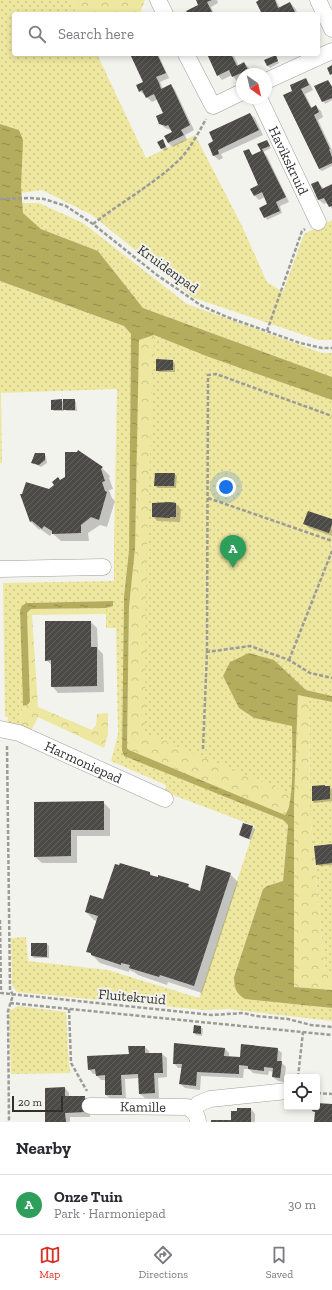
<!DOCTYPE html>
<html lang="en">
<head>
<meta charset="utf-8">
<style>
	:root { --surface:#fff; --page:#f7f7f7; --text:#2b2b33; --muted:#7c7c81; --line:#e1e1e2; --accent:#d93025 }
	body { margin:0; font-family:"Zilla Slab",serif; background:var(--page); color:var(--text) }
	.controls { position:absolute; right:12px; bottom:12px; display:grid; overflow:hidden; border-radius:4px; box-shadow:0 2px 6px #0003 }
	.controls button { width:36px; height:36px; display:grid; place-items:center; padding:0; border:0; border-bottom:1px solid var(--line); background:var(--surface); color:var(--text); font:20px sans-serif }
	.compass { position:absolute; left:236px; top:68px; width:36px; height:36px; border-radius:50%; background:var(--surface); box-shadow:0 2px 6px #0003; rotate:146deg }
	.scale { position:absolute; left:12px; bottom:10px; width:51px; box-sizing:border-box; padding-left:4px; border:2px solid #31302f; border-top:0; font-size:11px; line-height:14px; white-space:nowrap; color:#31302f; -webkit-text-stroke:3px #f3f3ee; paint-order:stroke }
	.you { position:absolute; left:226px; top:487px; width:14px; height:14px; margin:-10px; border:3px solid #fff; border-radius:50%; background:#1a73e8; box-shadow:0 0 0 6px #1a73e833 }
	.badge { display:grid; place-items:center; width:26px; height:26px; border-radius:50%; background:var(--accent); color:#fff; font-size:13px; font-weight:700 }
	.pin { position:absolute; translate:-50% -33px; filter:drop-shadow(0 1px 2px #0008) }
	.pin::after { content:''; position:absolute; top:21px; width:14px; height:12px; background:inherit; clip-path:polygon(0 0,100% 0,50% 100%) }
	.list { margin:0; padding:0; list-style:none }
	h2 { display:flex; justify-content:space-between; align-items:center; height:52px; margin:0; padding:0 16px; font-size:17px }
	h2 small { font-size:13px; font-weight:400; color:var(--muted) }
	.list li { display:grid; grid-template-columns:26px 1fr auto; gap:12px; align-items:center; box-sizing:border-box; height:60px; padding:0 16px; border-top:1px solid var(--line) }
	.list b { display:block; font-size:15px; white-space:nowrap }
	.list p { margin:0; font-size:13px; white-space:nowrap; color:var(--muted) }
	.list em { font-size:13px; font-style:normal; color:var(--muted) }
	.icon { flex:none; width:22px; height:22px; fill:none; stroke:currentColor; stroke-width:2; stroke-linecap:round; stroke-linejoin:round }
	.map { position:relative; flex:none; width:332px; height:1122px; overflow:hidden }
	.search { position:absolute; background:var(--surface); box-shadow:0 2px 6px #0003; left:12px; right:12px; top:12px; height:44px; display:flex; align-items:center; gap:10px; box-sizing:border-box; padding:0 14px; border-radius:4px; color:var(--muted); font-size:15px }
	.sheet { height:112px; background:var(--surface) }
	nav { display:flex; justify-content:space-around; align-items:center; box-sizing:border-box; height:56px; border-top:1px solid var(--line); background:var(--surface); font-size:11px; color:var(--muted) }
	nav a { display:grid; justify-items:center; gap:2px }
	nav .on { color:var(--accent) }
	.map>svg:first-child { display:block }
	.grass { fill:url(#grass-dots) }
	.forest { fill:url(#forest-crowns) }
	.water { fill:url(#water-ripples) }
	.shadow { fill:#0003 }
	.building { fill:url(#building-hatch) }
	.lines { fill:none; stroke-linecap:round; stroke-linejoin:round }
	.street-casing { stroke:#9f9f9b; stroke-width:17 }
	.path { stroke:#9b9b97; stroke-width:2.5; stroke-dasharray:4 2; stroke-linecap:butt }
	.street { stroke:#fff; stroke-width:16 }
	.labels { text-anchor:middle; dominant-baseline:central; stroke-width:4; stroke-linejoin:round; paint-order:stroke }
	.street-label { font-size:14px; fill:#31302f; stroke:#f3f3ee }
</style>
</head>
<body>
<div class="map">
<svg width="332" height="1122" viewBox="0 0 332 1122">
	<defs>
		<pattern id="grass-dots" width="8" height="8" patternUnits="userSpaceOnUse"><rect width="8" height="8" fill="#eee7a0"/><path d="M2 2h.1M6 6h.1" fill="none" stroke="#cdc68a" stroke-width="1.8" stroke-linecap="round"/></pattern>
		<pattern id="forest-crowns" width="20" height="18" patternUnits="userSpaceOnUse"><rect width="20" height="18" fill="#eee7a0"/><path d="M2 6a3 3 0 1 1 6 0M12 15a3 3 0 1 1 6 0" fill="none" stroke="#cdc68a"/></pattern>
		<pattern id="water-ripples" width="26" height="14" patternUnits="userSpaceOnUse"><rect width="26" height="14" fill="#b5ad5e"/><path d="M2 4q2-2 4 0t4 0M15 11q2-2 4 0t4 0" fill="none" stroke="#948d4e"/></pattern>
		<pattern id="building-hatch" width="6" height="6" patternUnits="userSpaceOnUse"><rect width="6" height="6" fill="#4b4a46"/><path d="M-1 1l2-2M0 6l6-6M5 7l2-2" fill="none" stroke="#63625f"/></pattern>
	</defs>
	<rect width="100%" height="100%" fill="#f3f3ee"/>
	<path class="grass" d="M0,0H70L77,14H14V54H97L146,158L195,135L241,224L267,282L283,292L304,234L332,220V340H319L194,298L92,215L42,190L21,193L19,130L0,124Z
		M22,203H39L83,223L187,304L322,353H332V377L143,308L98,251L41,229L23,213Z
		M0,281L124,326L131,334L129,550L124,596L122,750L124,755L283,820L288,825L283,882L267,886L263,889L234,977V984L245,999L332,1008V1021L229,1009L204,1010L17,992L12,985L11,938L26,937L28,961L108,970L199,998L255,826L165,792L166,785L111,761L118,734L116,628H106V608L113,606V601L26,603L22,606L20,610L23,705L19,727L7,724L8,717H5L3,583L114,581V546L117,389L1,393L2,463H0Z
		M154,335L332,400V696L306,690L274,660L223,676L239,708L254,718L293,726L292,789L290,805L129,750L135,549L139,340Z
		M309,697L332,702V974H325L310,812Z
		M18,1006L66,1012L69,1066L71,1073L11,1074L9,1011Z"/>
	<path class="forest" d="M70,0H145L140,13L139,14H77Z
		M154,335L146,574L145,733L291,794L287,814L285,815L129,750L127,748L129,607L135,549L139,340Z
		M106,608V614L32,615L38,707L92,730L96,725L97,714L108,713V734L104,748L38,717L31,731L19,727L23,705H27L30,702L27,614L31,609Z
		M298,695L309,697L310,812L325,973L332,974V990L294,987V801Z"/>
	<path class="water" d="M0,124L19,130L23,140L21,187L23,213L41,229L98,251L143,308L332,377V400L209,357L154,335L139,340L135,549L129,607L127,748L129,750L285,815C295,806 292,742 292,726L254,718L239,708L223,676L230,662L249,653L274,660L306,690L332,696V702L298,695L294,801V987L332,990V1008L245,999C236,994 234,987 234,977L263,889L267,886L283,881L288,825L283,820L124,756L122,750L124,596L129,550L131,334L124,326L0,281Z
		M113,601V606L106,608L31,609L27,613L30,702L27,705H23L20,610L22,606L26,603Z"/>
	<path class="shadow" d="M197,0H217L218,3L211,7L214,14H189L200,6Z
		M262,0H276L280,8L290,3L295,8L298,14H263Z
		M131,54H158L169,78L160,82L163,89L171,85L175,90L194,130L185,135L187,140L173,147L168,143L173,132L171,130L165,128L160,123L164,114L158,99L152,102L140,91L144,82Z
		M208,54H233L239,66L244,63L249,68L252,74H242V79L237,81L232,75L222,80L218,75Z
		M275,56L279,63L270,68L267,65Z
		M306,79L310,84L313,90L305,94L312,108L316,106L321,111L323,117L318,120L332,150V166L322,171L319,169L294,92Z
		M328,81L332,86V100L325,104L316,87Z
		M250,114L255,118L263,135L221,154L223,158L219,160L214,156L209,145Z
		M163,141L168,149L164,151L159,143Z
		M266,141L271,148L263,152L267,156L289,202L280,206L282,213L267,220L260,208L268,204L265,197L259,200L254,195L259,185L249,150L253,156L261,152Z
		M318,182L324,189L332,185V209L328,202L324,204L319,200L312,185Z
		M173,361L175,364V372H159L157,370Z
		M61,400L64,403L74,400L76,402L77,411H67L64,408V411H54L52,409Z
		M78,452L102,468L110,476L109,478L113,489L109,490L112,498L115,501L107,527L100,525L88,533L89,541H61L52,533L50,536L40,529L39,530L31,522L21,495L49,490L66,477Z
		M44,454L46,456L47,463L41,467L35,464L33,462Z
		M174,474L177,476L176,488H158L155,486Z
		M153,504H176L181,509L180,522L157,521L153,516Z
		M332,520V536L309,528L304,523Z
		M91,622L97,628L98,649L103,654L104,692L58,693L52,686V665L46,660Z
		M313,787H329L332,789V801L315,803L313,801Z
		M103,802L110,809V836H77V863H42L35,857Z
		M252,827L255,829L251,840L242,837L240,835Z
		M332,846V865L320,866L317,864Z
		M150,873L153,877L188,885L192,889L201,892L230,874L238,882L202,993L168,982L167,985L138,975L134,972L129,970V972L100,963L88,951L97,921L94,920L86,912Z
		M47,944L49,946V958H34L32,956Z
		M201,1027L203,1029L202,1036L196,1035L194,1033Z
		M145,1047L149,1051V1054H162L167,1058V1077L158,1078L159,1098H145L140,1094L139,1078L125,1079L126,1099H111L106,1095V1080H101L97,1076V1074H93L89,1069L130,1055Z
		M225,1049L229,1053V1057L241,1058L277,1049L282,1053L281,1062L286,1067L284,1082L278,1081L273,1077L274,1072L269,1071L268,1075L253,1073L249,1069H244L243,1078L201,1076L200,1090L185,1088L180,1084L182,1068H178L174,1063Z
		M65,1088L69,1093V1097H85L89,1102L90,1117H70V1122H47Z
		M251,1109L255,1114V1122H212L232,1121Z"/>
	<path class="building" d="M196,0H212L207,2L213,14H188L186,11L198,5Z
		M259,0H275L278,8L290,2L296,14H262L256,2Z
		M130,54H157L166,73L156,77L159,83L161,89L171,84L190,125L181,130L184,135L168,143L164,136L172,132L168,125L166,126L159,124L156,116L163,113L154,94L146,98L142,90L139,92L136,85L143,82Z
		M207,54H231L237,66L244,62L248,70L232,77L229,70L217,76Z
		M276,55L278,61L267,66L264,60Z
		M332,65V74L330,75L327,68Z
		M306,78L309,85L301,89L311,108L316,105L319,112L314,115L330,149H329L332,157V163L319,169L283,95L292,91L290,85Z
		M328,80L332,87V98L322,102L314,86Z
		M250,113L259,130L218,150L219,154L213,156L208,144L213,141L209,132Z
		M163,139L166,147L161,149L157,142Z
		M267,140L270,146L262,149L286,197L276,202L280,211L264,218L259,208L267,204L262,192L254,196L250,189L258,185L243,151L249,149L252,155L261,151L257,144Z
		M318,181L322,189L332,184V206L329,207L324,198L318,200L311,184Z
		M156,359L173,360V370L156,371Z
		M62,399V410H51V400Z
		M63,399H75V410H63Z
		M78,450L103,467L101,469L105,481L102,482L105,491L107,492L99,520L91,517L81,525V533L52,534V531L44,526L42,529L32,521L30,522L20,494H22L26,482L49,489L54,485L52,482L58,477L60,480L65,477V452H77Z
		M35,453H45V460L39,465L31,463Z
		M155,473H175L174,486H154Z
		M170,502L176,503V517H170V518L152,517V503Z
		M308,511L332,519V524L329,533L303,524Z
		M45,621H91V647H97V686L51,687V660L45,661Z
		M325,785V786H330V799L312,801V786Z
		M104,801V830H71V856L34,857V802Z
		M243,823L253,826L249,839L239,835Z
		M332,844V863L316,865L314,846Z
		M120,863L150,872V875L158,877V875L189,884L188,887L200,891L206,865L231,873L194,986L160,975L159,977L129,968L130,965L121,963V965L91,955V953L86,952L98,916L85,912L90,895L103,899L115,864L119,865Z
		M31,943H47V957L31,956Z
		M194,1025L201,1026V1034L193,1033Z
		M174,1043L225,1048L224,1056L240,1057L241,1044L278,1048L277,1061H282L280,1078L272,1077L273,1068L264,1067V1071L248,1069V1066L239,1065V1074L197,1072L196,1086L179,1084L182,1064H173Z
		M128,1046H145V1053H162L163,1073H154L155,1093L139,1094L138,1074L121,1075L122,1095H105V1075L96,1076L95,1069L88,1070L87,1056L129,1054Z
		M65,1087V1096H85V1112L65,1113L66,1122H45V1088Z
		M317,1103L332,1104V1122H314L315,1112L312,1111L313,1107H317Z
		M237,1108H251V1122H211V1120H231V1111H237Z"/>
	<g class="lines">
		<g class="street-casing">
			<g id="street">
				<path d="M158,0L165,14"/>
				<path d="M318,0L332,29"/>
				<path d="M186,54L213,106L242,92"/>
				<path d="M266,81L332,51"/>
				<path id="s1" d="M259,98L318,222"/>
				<path d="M0,569L103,567"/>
				<path id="s2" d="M0,729L19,733L165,799"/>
				<path id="s3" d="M90,1106L187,1107C194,1111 197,1114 198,1122"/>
				<path d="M194,1111L198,1104L210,1099L287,1091"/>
			</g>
		</g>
		<path class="path" d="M0,199L30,198L44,199L66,206L93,224L157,275L202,306L227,317L300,343L322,348H332
			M93,224C121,202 156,183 181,158C191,147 199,132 206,119
			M267,331L302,231L305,229
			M208,498L332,541
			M207,652L208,375L216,374L332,416
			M289,660L332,551
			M7,746L10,990L13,995L8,1011L9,1122
			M203,749L207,652L250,646L289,660L310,673L332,678
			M0,920L1,993L212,1015L243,1013L256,1016L288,1019L311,1025L332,1027
			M10,1003L332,1035
			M69,1009L71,1063L87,1091
			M298,1077L303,1032
			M317,1093L332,1094"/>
		<use href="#street" class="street"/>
	</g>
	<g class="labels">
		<g class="street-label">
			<text stroke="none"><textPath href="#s1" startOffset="69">Havikskruid</textPath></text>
			<text transform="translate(168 269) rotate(36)">Kruidenpad</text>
			<text stroke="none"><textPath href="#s2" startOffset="90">Harmoniepad</textPath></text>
			<text transform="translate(132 997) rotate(5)">Fluitekruid</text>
			<text stroke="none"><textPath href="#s3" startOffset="53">Kamille</textPath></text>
		</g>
	</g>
</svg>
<div class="controls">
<button><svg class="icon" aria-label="locate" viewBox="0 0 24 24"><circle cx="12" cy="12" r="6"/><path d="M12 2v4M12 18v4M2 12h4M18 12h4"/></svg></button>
</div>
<svg class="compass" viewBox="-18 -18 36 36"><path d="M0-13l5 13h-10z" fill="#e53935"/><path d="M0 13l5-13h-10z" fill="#7c7c81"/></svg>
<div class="scale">20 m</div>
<div class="you"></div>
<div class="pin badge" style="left:233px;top:568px;background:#2e9e5b">A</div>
<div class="search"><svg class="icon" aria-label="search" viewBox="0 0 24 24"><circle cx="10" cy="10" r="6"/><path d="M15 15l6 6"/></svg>Search here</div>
</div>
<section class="sheet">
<h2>Nearby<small></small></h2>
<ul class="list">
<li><span class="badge" style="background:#2e9e5b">A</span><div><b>Onze Tuin</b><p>Park · Harmoniepad</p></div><em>30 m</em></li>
</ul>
</section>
<nav>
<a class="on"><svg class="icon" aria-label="map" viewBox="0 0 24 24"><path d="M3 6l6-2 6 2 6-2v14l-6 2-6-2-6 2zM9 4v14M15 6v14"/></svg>Map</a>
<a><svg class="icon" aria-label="directions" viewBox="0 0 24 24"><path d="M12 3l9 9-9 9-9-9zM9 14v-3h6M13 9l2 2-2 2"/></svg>Directions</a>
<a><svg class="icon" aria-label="saved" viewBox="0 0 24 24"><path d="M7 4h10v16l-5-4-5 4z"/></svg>Saved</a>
</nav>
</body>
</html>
